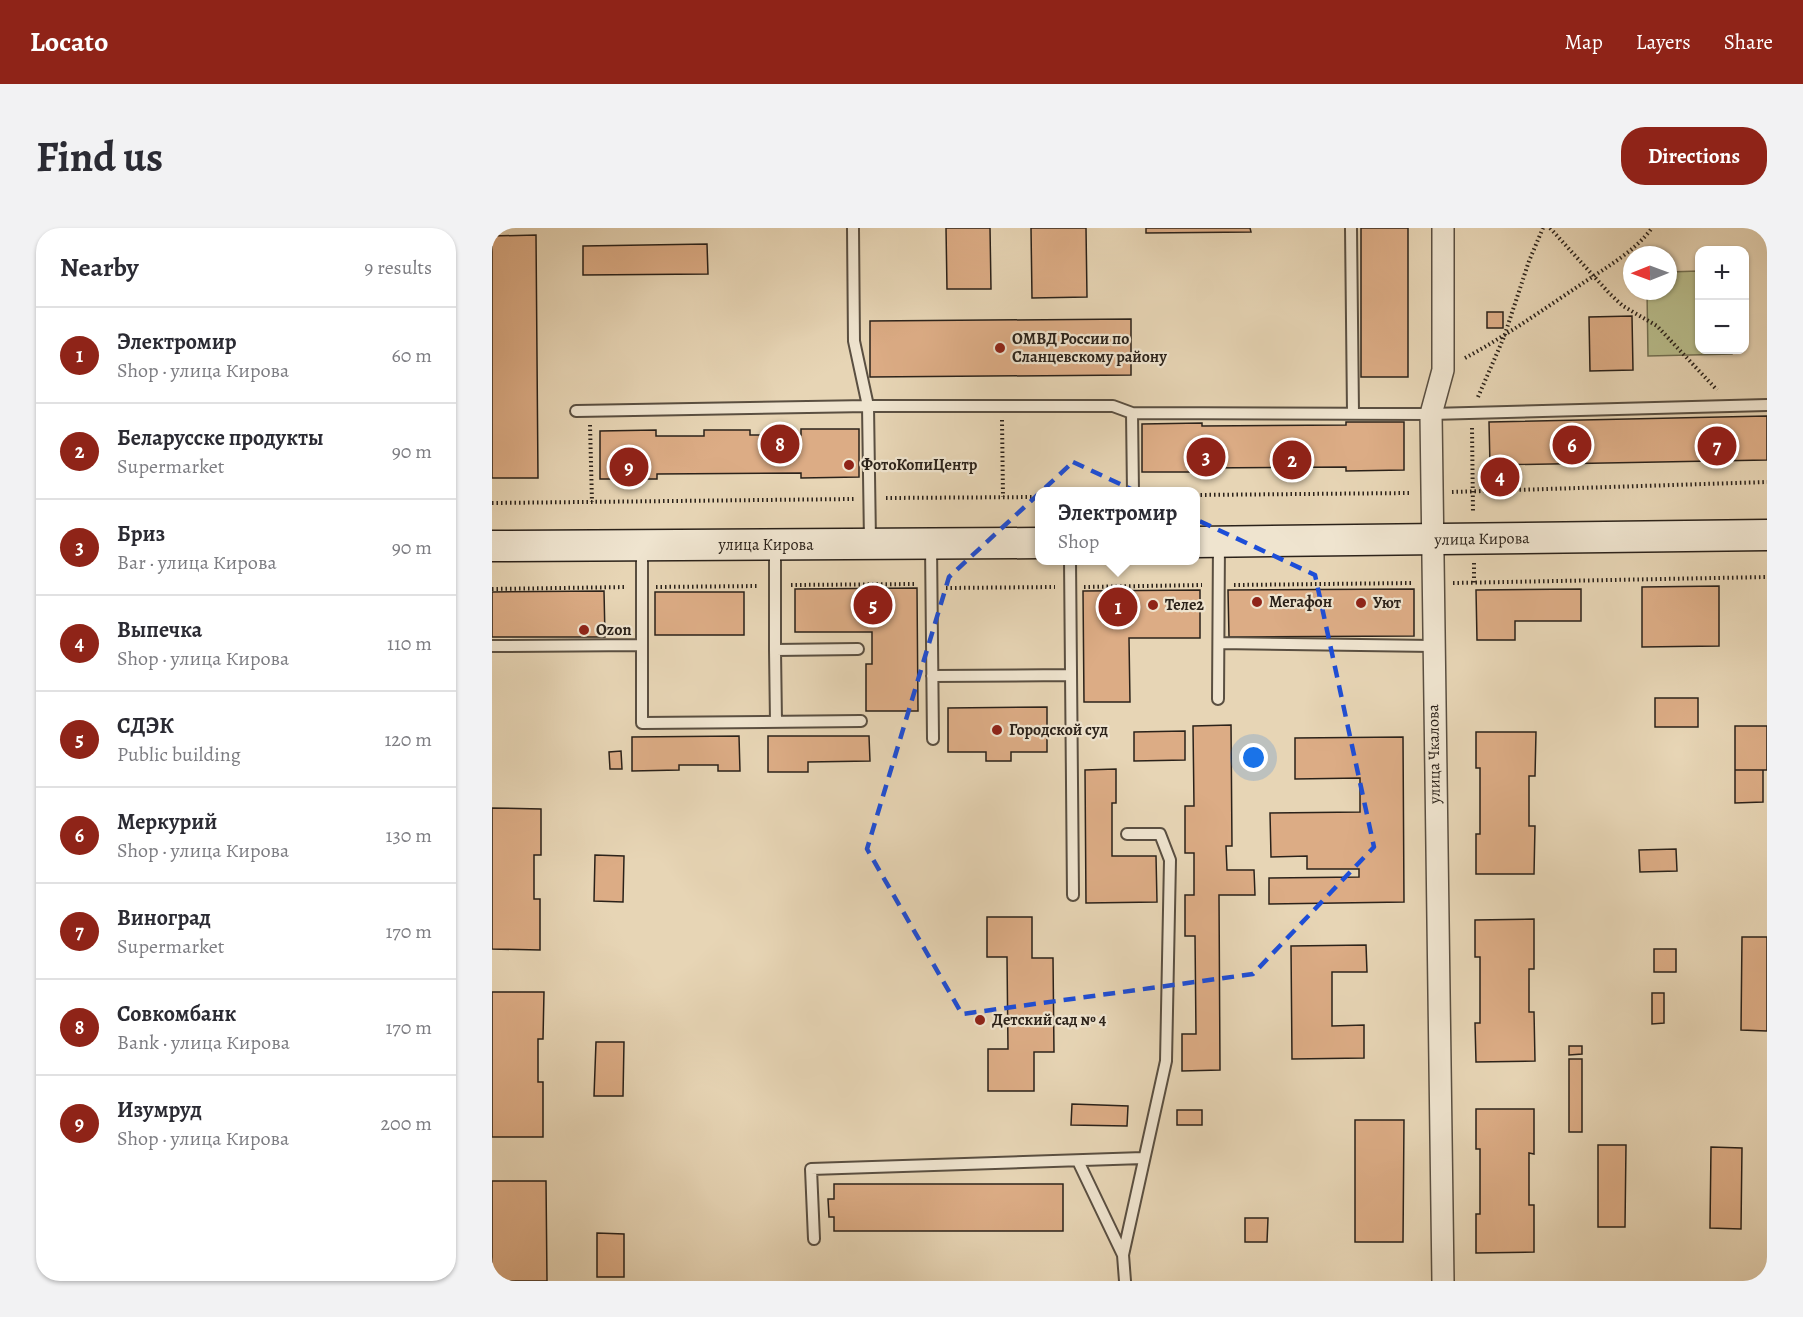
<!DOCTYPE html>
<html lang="en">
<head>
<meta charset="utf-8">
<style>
	:root { --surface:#fff; --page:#f2f2f3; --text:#2b2b33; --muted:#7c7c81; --line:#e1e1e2; --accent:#8f2418 }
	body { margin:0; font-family:Alegreya,serif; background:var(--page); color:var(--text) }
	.controls { position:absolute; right:18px; top:18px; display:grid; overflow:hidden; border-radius:12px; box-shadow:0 2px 4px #0004 }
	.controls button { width:54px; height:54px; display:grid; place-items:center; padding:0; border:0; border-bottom:2px solid var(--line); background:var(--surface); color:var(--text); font:30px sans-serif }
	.compass { position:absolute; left:1131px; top:18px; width:54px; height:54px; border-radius:50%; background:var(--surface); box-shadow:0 2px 4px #0004; rotate:269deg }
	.you { position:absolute; left:762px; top:530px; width:21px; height:21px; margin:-15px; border:4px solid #fff; border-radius:50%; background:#1a73e8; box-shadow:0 0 0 9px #1a73e833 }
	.badge { display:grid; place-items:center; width:39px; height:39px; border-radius:50%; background:var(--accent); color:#fff; font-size:20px; font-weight:700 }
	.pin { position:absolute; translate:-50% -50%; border:3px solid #fff; box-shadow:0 2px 6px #0006 }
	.popup { position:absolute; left:543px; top:259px; width:165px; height:78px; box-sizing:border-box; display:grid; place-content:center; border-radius:12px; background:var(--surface); filter:drop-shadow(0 2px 4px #0005); font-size:20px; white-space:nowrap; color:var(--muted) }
	.popup b { font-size:22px; color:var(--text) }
	.popup::after { content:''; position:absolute; left:50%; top:100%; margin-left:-12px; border:12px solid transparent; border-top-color:var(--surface) }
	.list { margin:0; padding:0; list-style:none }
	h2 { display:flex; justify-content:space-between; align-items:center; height:78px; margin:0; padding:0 24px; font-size:26px }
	h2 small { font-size:20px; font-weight:400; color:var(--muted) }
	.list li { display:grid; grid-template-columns:39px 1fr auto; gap:18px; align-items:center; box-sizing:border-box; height:96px; padding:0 24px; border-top:2px solid var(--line) }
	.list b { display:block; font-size:22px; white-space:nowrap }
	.list p { margin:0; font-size:20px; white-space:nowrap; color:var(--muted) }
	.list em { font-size:20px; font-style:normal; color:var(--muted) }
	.map { position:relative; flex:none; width:1275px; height:1053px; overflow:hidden; border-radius:24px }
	header { display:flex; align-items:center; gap:36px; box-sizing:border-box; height:84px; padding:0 30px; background:var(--accent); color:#fff }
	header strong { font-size:28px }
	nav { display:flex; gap:33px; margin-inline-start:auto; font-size:21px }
	.intro { display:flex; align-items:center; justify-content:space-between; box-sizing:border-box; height:144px; padding:0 36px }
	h1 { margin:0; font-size:42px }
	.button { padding:15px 27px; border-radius:24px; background:var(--accent); color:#fff; font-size:21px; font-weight:700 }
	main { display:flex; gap:36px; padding:0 36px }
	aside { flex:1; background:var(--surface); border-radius:24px; box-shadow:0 2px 4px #0004 }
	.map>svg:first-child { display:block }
	.green { fill:#b8bd8c; stroke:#727053; stroke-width:1.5 }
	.building { fill:#dcac85; stroke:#2b221a; stroke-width:1.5 }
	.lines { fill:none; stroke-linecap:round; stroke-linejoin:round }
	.lane-casing { stroke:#5a4f41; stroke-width:14 }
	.street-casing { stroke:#5a4f41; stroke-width:24 }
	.secondary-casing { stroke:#2b221a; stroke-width:33 }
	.path { stroke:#2b221a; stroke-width:4; stroke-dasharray:1.5 3; stroke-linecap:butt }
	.lane { stroke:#efe4cf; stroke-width:10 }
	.street { stroke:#efe4cf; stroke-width:21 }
	.secondary { stroke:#efe4cf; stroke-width:30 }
	.marked { fill:none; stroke:#1d4ed8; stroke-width:4.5; stroke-dasharray:12 8; stroke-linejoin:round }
	.poi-dot { fill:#8f2418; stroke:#efe4cf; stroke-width:2 }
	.labels { text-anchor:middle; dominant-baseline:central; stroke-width:4.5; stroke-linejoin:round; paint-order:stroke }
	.poi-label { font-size:16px; font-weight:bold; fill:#2b221a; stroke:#efe4cf; text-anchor:start }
	.street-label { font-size:16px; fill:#2b221a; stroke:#efe4cf }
</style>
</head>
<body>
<header>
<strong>Locato</strong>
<nav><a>Map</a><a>Layers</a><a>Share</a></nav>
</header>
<div class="intro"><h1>Find us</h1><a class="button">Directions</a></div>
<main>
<aside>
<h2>Nearby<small>9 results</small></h2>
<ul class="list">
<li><span class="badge">1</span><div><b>Электромир</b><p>Shop · улица Кирова</p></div><em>60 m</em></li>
<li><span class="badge">2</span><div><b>Беларусске продукты</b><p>Supermarket</p></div><em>90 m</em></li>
<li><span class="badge">3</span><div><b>Бриз</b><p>Bar · улица Кирова</p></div><em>90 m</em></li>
<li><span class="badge">4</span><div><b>Выпечка</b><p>Shop · улица Кирова</p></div><em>110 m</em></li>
<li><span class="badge">5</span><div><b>СДЭК</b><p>Public building</p></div><em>120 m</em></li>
<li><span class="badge">6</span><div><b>Меркурий</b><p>Shop · улица Кирова</p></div><em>130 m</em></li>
<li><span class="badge">7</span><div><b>Виноград</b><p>Supermarket</p></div><em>170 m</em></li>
<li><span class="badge">8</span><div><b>Совкомбанк</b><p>Bank · улица Кирова</p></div><em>170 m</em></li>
<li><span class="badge">9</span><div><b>Изумруд</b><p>Shop · улица Кирова</p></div><em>200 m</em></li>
</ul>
</aside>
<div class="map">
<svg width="1275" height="1053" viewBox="0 0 1275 1053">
	<rect width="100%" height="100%" fill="#e7d5b5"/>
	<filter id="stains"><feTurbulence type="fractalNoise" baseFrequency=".00333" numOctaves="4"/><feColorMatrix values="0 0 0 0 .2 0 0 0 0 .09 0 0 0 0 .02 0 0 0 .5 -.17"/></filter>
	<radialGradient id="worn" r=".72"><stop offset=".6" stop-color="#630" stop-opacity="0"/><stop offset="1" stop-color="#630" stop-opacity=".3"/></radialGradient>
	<path class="green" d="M1207,43L1208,122H1240V126L1156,128L1155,63H1176V44Z"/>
	<path class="building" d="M454,0H498L499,61H455Z
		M539,0H594L595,69L540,70Z
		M654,0H758L759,4L654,5Z
		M869,0H916V149H869Z
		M44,7L46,250H0V8Z
		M215,16L216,46L91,47V18Z
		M995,84H1011V100H995Z
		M1140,88L1141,142L1098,143L1097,89Z
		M639,91V147L378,149V93Z
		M1275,188V232L998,237L997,194Z
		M854,194H912V242L854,243V239L710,240V244H650V196L710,195V198L854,197Z
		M309,201H367V249L309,250V245L165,246V251H108V203L164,202V208H212V202H258V207H309Z
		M1001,242H1015L1014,252H1001Z
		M1227,358V418L1150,419V359Z
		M425,360L426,483H374V436H380V404H303V361Z
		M922,361V408L737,409L736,362Z
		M1089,361V393H1023V412H985L984,362Z
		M708,362V410H637L638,474H592L591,363Z
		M112,363L113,409H0V364Z
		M163,364H252V407H163Z
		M1163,470H1206V499H1163Z
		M555,479V524H519V533H494V524H456V480Z
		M739,497L740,618H734L735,642H762L763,667H727L728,842L690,843V806H704L703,708H693V667H702V625H693V578H702L701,498Z
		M1243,498H1275V542H1243Z
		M693,503V532L642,533V504Z
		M984,504H1044L1043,548H1037V598H1043L1042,646H984V606H988V540H984Z
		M247,508L248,543H226V537H187V542L140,543V509Z
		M276,508H377L378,533L316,534V544H276Z
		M911,509L912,674L777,676V650L867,649V641H815V628L779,629L778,585L868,584V550L803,551V510Z
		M129,523L130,541H118L117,524Z
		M624,541V575H620V628H664L665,674L594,675L593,542Z
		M1243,542H1271V574L1243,575Z
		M0,580L49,581V627H42V671H48V722L0,721Z
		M1184,621L1185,643L1148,644L1147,622Z
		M103,627L132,628L131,674L102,673Z
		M495,689H540V730H561L562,824H542V863H496V821H516L515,729H495Z
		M1042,691V741H1037V784H1042L1043,833L984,834L983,795H988V729H983V692Z
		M1250,709H1275V803L1249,802Z
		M874,717L875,744H840V798L872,797V830L800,831L799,718Z
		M1162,721H1184V744H1162Z
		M0,764H52L51,811H46V854H51V909H0Z
		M1160,765H1172V795L1160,796Z
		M104,814H132L131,868H102Z
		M1077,818H1090V826L1077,827Z
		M1077,831H1090V904H1077Z
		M580,876L636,878L635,898L579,897Z
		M984,881H1042V926L1037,925V977H1042V1024L984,1025V986H988V921H984Z
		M685,882H710V897H685Z
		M863,892H912L911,1014H863Z
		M1106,917H1134L1133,999H1106Z
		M1219,919L1250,920L1249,1001L1218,1000Z
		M0,953H54L55,1053H0Z
		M342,956H571V1003H342V989H337L336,971H342Z
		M753,990H776L775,1014H753Z
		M105,1005L132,1006V1049H105Z"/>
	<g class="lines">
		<g class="lane-casing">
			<path id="lane" d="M361,0L362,113L376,178L378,313
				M859,0L861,184
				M84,183L376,178H621L640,185L939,186L1275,177
				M640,185L641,264
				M439,317L441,511
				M283,319V422L366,421
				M150,320V495L369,493
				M578,332L581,667
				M727,415L941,418
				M0,418L150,417
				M283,422L284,494
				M440,448L579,447
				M726,471L727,314
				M586,933L631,1027
				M322,1011L319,941L651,930
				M633,1053L631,1027L674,833L678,632L668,606H635"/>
		</g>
		<g class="street-casing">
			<path id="street" d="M951,1053L939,186L951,142V0"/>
		</g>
		<g class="secondary-casing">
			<path id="secondary" d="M704,314L1275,307
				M0,318L548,315"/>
		</g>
		<path class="path" d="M1058,0L1118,66L1131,78L1165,98L1225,162
			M973,130C1014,108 1052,81 1091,55C1115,39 1143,23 1160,0
			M986,169L1012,109L1037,33L1051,0
			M510,192L511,269
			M98,197L100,274
			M980,200L981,285
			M960,264L1275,254
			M704,267L919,265
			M394,270L548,269
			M0,275L362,271
			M982,335V355
			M961,355L1275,349
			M299,357L423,356
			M742,357L920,355
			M164,359L267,358
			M592,359L710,357
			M454,360L563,359
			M0,361L135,359"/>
		<use href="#lane" class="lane"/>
		<use href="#street" class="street"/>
		<use href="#secondary" class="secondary"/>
	</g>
	<path class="marked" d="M581,234L823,347L882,619L761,746L470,786L375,621L457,349Z"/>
	<g class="poi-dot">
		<circle cx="508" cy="120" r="6"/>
		<circle cx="357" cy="237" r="6"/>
		<circle cx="765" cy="374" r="6"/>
		<circle cx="869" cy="375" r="6"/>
		<circle cx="661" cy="377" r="6"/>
		<circle cx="92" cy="402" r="6"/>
		<circle cx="505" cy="502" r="6"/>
		<circle cx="488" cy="792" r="6"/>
	</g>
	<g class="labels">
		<g class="poi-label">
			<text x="520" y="111">ОМВД России по<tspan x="520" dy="18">Сланцевскому району</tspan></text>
			<text x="369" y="237">ФотоКопиЦентр</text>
			<text x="777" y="374">Мегафон</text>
			<text x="881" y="375">Уют</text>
			<text x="673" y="377">Теле2</text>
			<text x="104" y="402">Ozon</text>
			<text x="517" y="502">Городской суд</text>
			<text x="500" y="792">Детский сад № 4</text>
		</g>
		<g class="street-label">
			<text transform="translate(990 311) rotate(-1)">улица Кирова</text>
			<text x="274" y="317">улица Кирова</text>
			<text transform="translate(942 526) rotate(-91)">улица Чкалова</text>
		</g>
	</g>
	<rect width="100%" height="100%" filter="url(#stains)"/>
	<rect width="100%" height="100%" fill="url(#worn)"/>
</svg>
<div class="controls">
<button>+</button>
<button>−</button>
</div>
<svg class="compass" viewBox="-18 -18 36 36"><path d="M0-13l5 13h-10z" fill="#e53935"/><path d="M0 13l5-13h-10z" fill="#7c7c81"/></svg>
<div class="you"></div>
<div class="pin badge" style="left:626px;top:379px">1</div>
<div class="popup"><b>Электромир</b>Shop</div>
<div class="pin badge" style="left:800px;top:232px">2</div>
<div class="pin badge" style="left:714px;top:229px">3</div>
<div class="pin badge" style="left:1008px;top:249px">4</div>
<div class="pin badge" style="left:381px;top:377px">5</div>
<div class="pin badge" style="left:1080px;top:217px">6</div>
<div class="pin badge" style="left:1225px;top:218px">7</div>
<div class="pin badge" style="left:288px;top:216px">8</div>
<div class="pin badge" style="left:137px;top:239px">9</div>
</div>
</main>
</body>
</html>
